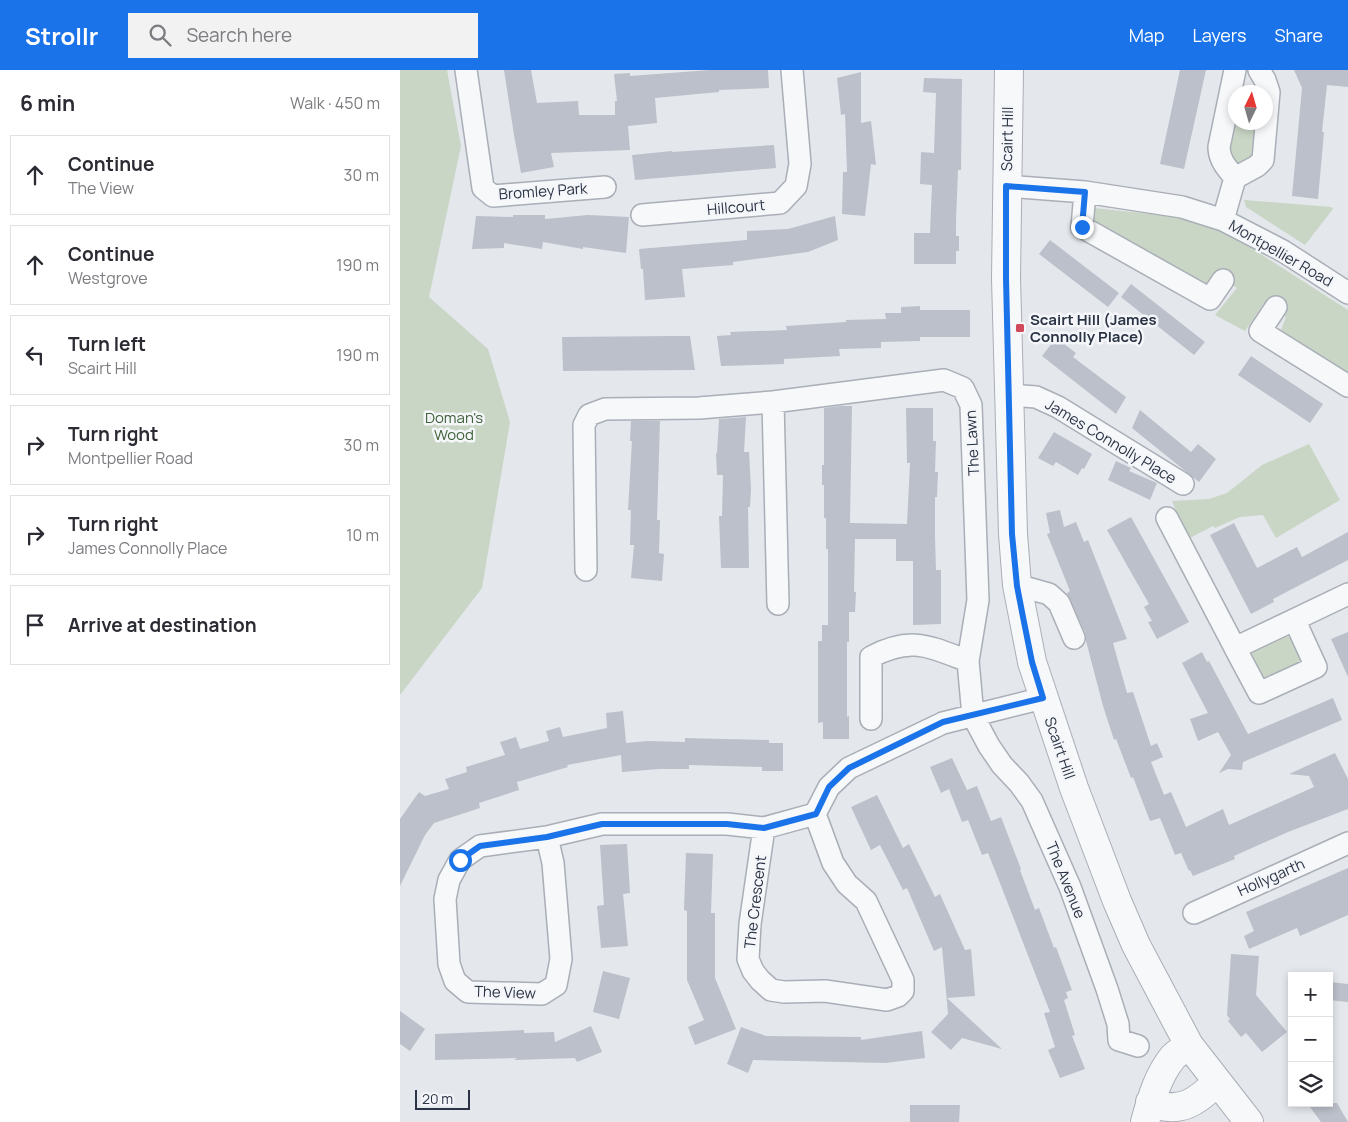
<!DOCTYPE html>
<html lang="en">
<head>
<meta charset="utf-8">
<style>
	:root { --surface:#fff; --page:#f2f2f3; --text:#2b2b33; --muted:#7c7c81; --line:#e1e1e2; --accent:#1a73e8 }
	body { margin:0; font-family:Manrope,sans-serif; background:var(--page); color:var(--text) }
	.controls { position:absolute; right:15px; bottom:15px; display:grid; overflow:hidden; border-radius:0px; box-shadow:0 2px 8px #0003 }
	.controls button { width:45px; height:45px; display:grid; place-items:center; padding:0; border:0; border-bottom:1px solid var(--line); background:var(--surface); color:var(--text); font:25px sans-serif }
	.compass { position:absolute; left:828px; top:15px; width:45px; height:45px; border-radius:50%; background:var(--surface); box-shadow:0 2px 8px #0003; rotate:5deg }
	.scale { position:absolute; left:15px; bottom:12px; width:55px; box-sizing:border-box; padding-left:5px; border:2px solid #2b3445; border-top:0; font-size:14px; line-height:18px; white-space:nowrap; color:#2b3445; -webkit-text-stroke:4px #f4f6f9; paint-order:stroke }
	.stop { position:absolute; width:15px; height:15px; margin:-11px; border:4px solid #1a73e8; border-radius:50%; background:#fff }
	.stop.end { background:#1a73e8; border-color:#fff; box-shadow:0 1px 5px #0008 }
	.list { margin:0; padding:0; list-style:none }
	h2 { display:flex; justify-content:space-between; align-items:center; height:65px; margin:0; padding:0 20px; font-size:21px }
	h2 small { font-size:16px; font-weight:400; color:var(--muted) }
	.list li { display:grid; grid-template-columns:32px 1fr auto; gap:15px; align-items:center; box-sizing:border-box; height:80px; margin:0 10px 10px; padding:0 10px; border:1px solid var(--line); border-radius:0px }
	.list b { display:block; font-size:19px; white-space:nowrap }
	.list p { margin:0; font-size:16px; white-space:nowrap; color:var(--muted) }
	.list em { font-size:16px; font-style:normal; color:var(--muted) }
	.icon { flex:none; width:28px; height:28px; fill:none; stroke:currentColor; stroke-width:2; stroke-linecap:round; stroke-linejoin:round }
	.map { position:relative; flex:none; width:948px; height:1052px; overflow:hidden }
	header { display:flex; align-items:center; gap:30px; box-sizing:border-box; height:70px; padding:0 25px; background:var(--accent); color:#fff }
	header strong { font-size:24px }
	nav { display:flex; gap:28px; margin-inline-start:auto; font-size:18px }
	.search { width:350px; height:45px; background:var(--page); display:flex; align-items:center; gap:12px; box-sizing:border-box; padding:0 18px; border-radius:0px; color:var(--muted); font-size:19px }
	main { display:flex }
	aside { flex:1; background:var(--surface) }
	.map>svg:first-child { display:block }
	.green { fill:#c9d6c5 }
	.building { fill:#bbc0ca }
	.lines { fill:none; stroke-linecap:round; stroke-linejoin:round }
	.minor-casing { stroke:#a9aeb7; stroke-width:24 }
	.tertiary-casing { stroke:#a9aeb7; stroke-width:30 }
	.minor { stroke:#f7f8fa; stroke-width:21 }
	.tertiary { stroke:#f7f8fa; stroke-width:28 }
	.route { stroke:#1a73e8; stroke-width:6 }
	.poi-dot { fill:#d1495b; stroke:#f4f6f9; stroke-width:2 }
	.labels { text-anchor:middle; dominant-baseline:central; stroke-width:5; stroke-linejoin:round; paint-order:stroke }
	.street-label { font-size:15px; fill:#2b3445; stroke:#f4f6f9 }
	.poi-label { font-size:15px; font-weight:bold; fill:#2b3445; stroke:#f4f6f9; text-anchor:start }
	.park-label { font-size:15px; fill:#3f6138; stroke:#f4f6f9 }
</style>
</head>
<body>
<header>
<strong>Strollr</strong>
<div class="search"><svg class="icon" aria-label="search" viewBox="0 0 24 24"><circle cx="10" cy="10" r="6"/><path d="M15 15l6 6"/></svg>Search here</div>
<nav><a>Map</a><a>Layers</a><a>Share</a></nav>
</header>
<main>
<aside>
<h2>6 min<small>Walk · 450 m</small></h2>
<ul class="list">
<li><svg class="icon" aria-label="ahead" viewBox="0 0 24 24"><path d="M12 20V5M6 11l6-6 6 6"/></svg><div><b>Continue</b><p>The View</p></div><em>30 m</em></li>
<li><svg class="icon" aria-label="ahead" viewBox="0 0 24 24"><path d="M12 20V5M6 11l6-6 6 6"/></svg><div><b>Continue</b><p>Westgrove</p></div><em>190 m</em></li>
<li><svg class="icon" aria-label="left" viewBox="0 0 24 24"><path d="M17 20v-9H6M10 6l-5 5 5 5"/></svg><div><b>Turn left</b><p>Scairt Hill</p></div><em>190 m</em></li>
<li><svg class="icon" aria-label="right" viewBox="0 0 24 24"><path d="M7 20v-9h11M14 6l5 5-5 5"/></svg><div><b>Turn right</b><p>Montpellier Road</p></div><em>30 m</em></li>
<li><svg class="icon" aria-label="right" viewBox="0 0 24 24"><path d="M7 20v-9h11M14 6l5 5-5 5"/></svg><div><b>Turn right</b><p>James Connolly Place</p></div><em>10 m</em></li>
<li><svg class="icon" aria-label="arrive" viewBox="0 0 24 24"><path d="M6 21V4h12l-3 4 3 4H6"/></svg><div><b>Arrive at destination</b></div></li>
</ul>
</aside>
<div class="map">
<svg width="948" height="1052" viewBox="0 0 948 1052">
	<rect width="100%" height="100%" fill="#e4e7ec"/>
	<path class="green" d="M0,0H47L61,76L29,227L88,279L110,352L82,518L0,625Z
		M835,30L836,52L858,53L856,85L849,92L837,93L830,90L828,75Z
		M844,130L931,137L933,139L905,175L846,137Z
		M694,138L788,148L820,158L948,240V306L880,263L886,247L864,233L845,261L815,245L837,218L817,205L804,218L694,156Z
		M909,374L940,430L876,468L863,445L840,447L815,458L813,456L788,469L772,431L809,429L827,423L862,395Z
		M881,566H886L896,569L901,589L897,596L862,609L851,582Z"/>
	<path class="building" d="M104,0H131L137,33L178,31L179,45H215V31H217L214,4L230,3V6L310,0H368L369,18L319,20V22L255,28L257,53L228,56L230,80L151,83L154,97L121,103L114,65Z
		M780,0H806L784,99L760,94Z
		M894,0H948V17L927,15L922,62H924L918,129L892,126L902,18Z
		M461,2V53L471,51L476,95L471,94L465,146L442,144L443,102H447L445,44L441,45L437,8Z
		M524,8L562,9L561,100H558L556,150V166H559V181H556V194H514V163H530L532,115L520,114L521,82L534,83L536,23L523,22Z
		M374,75L376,98L235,110L232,85L272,81V82Z
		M113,145H145V149L188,145L229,147L226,183L183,177V179L143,172L142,179L104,173V178L72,179L76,146L113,147Z
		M435,146L438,170L408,182L333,192V195L282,199L285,227L245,230L243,199H241L239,179L347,170V161L388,159Z
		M650,170L719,223L708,237L639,184Z
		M731,214L805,272L794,285L721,227Z
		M520,236V240H570V267H520V271L481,272V278L439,279L440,286L384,289V294L321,296L317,266L331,265L330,262L387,260L386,256L446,252V250L486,249L485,243H501V237Z
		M272,266H290L295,300L163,301L162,267Z
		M656,268L676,283L673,287L726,327L716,344L642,286Z
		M851,286L923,334L910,353L838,305Z
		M440,336H452L450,453L507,454L510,393H507L506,338H533V371H536L535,402H538L537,427H535V468L536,500H541V554L513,555V491H496V469H455L454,522H456L455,542H449V572H447V647L449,646V669H423V652L418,653V571H422V555H428V479H426V448H424V415H422V395H424V338Z
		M740,340L791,382L798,374L816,389L799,412L732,358Z
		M346,347L344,382H349L351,419L350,437H348L349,498H321L319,446H322L323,405H317L316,384L317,383L319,349Z
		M231,351H260L257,450H260L259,483L264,484L262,511L231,508L234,475H230L231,440H228L232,371H230Z
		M654,362L692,384L684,399L682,398L678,405L656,392L653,396L638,388Z
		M716,391L731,398L729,401L757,413L750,430L708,410Z
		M660,440L664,457L676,452L684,472L688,470L727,569L713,573L727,623L733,622L751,676L757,673L763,687L751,692L764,725L771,722L786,757L823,739L829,755L914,717L909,706L889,704L935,683L948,709V739L888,762L834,786L835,789L793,806L790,800L789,801L781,783L775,785L760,748L750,751L733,707L731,708L716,669L714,670L703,636L686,571L685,563L667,523L670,521L647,464L650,463L646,443Z
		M731,447L789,552L757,569L748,552L752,551L744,537L749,534L707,460Z
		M834,453L857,498L897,477L902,487L948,462V490L873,529L874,532L851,544L810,465Z
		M948,562V607L931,569Z
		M802,582L807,592L809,591L848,664L933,628L942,650L843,692L842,700L828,699L819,703L831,685L818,662L798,671L790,649L808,643L782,593Z
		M223,641L226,673L248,671L285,672V668L369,670V673H383V701H362V697L289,695V699H259L222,702L221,685L167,695L168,697L117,712L119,720L79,733L80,738L34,753L25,765L0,816V749L19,722L25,726L49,719L45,709L67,702L66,697L105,685L100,672L116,667L120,679L149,671L146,661L160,657L163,667L207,658L206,643Z
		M552,688L567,720L577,716L591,751L601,747L621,799L620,800L635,840L639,838L654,878L656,877L672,920L666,922L668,928L664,930L675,965L672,966L685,999L660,1008L648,980L655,977L644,943L650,942L598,808L588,783L582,785L568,750L562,752L549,719L541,723L530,697Z
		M477,725L503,778L509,774L535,827L540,824L565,880L571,879L575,926L547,928L602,979L562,968L551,980L531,962L548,944L542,877L534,881L507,818L503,820L480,775L471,780L451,737Z
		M227,774L230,823L223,824L228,876L201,878L197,836L204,835L200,775Z
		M286,783L313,784L311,843H315V908L336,959L295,975L288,957L304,950L287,910V841L284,840Z
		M948,798V845L900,866L897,858L849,879L844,866L854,861L846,842Z
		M831,884L859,886L856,925L887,962L862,982L846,963L841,967L828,951L830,949L827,945Z
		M203,901L230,908L219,949L193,942Z
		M929,912L948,914V932L929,930Z
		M0,941L25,959L10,981L0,974Z
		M191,956L202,982L177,992L175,988L114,990L117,988L35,990V964L124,960V963L154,962L155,972Z
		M341,957L366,966L461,967V970L522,961L525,988L486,993L353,990L348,1003L327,994Z
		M907,1033H937L948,1052H921Z
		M510,1035H560L559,1052H510Z"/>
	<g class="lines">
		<g class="minor-casing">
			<path id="minor" d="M66,0L83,118L93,126L205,117
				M835,0L819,77C819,90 827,98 835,108L857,96L863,90L869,22L865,10L859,0
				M606,116L685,122L782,137L823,150L883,181L948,223
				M685,122L682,157L810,229L823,210
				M242,145L380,133L396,116L400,94L392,0
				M823,150L835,108
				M876,237L860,261L948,316
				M609,325L636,327L658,337L783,414
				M373,332L378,534
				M767,448L835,578L948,524
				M186,500L184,355L189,345L205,339L299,338L373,332L544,310L563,318L571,335L578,530L568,591L573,646L589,676L602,695L619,713L632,731L670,817L707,919L718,954L719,970L738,976
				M617,515L649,524L659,533L674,568
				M835,578L859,623L916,597L895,551
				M471,649V587C511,566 528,576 568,591
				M364,758L350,854L348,889L353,901L360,910L371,920L384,922L425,921L487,930L498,926L503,921V910L466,831L447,814L433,793L415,744
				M147,767L202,754H327L364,758L415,744L429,717L449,698L543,653L643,628
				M147,767L153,793L161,889L156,915L142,924L68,922L55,911L49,894L45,829L49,810L60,790L80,776Z
				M794,843L948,773"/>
		</g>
		<g class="tertiary-casing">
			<path id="tertiary" d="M609,0L606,208L613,464L617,515L632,592L674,718L717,831L736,875L789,975L849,1052
				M750,1032C779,1045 797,1032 817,1012
				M745,1052C751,1030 758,1005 773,987C777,983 784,979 789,975"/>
		</g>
		<use href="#minor" class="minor"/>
		<use href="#tertiary" class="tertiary"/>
	</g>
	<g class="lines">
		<path class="route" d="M60,790L80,776L147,767L202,754H327L364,758L416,744L429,717L449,698L543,652L643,628L632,592L623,547L617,516L612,464L606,208V116L685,122L682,157"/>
	</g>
	<rect class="poi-dot" x="615" y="253" width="10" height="10" rx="2.5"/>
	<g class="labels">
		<g class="street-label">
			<text transform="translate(607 69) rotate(-89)">Scairt Hill</text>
			<text transform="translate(143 121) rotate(-4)">Bromley Park</text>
			<text transform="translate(336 137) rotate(-5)">Hillcourt</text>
			<text transform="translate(881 183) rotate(30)">Montpellier Road</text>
			<text transform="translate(711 371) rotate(31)">James Connolly Place</text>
			<text transform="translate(572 373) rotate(-93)">The Lawn</text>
			<text transform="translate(660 678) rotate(71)">Scairt Hill</text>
			<text transform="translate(871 807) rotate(-24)">Hollygarth</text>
			<text transform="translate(666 810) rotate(68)">The Avenue</text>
			<text transform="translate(355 832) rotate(-83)">The Crescent</text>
			<text transform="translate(105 922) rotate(2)">The View</text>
		</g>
		<g class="poi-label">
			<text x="630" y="249">Scairt Hill (James<tspan x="630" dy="17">Connolly Place)</tspan></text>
		</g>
		<g class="park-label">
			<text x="54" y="347">Doman's<tspan x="54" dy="17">Wood</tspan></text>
		</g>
	</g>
</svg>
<div class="controls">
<button>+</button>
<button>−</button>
<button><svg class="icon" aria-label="layers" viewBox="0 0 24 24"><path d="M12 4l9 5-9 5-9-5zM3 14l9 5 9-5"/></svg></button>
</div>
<svg class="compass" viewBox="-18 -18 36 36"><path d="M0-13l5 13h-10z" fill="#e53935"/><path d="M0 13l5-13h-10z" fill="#7c7c81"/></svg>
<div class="scale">20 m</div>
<div class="stop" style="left:60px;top:790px"></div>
<div class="stop end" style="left:682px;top:157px"></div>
</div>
</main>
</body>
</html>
